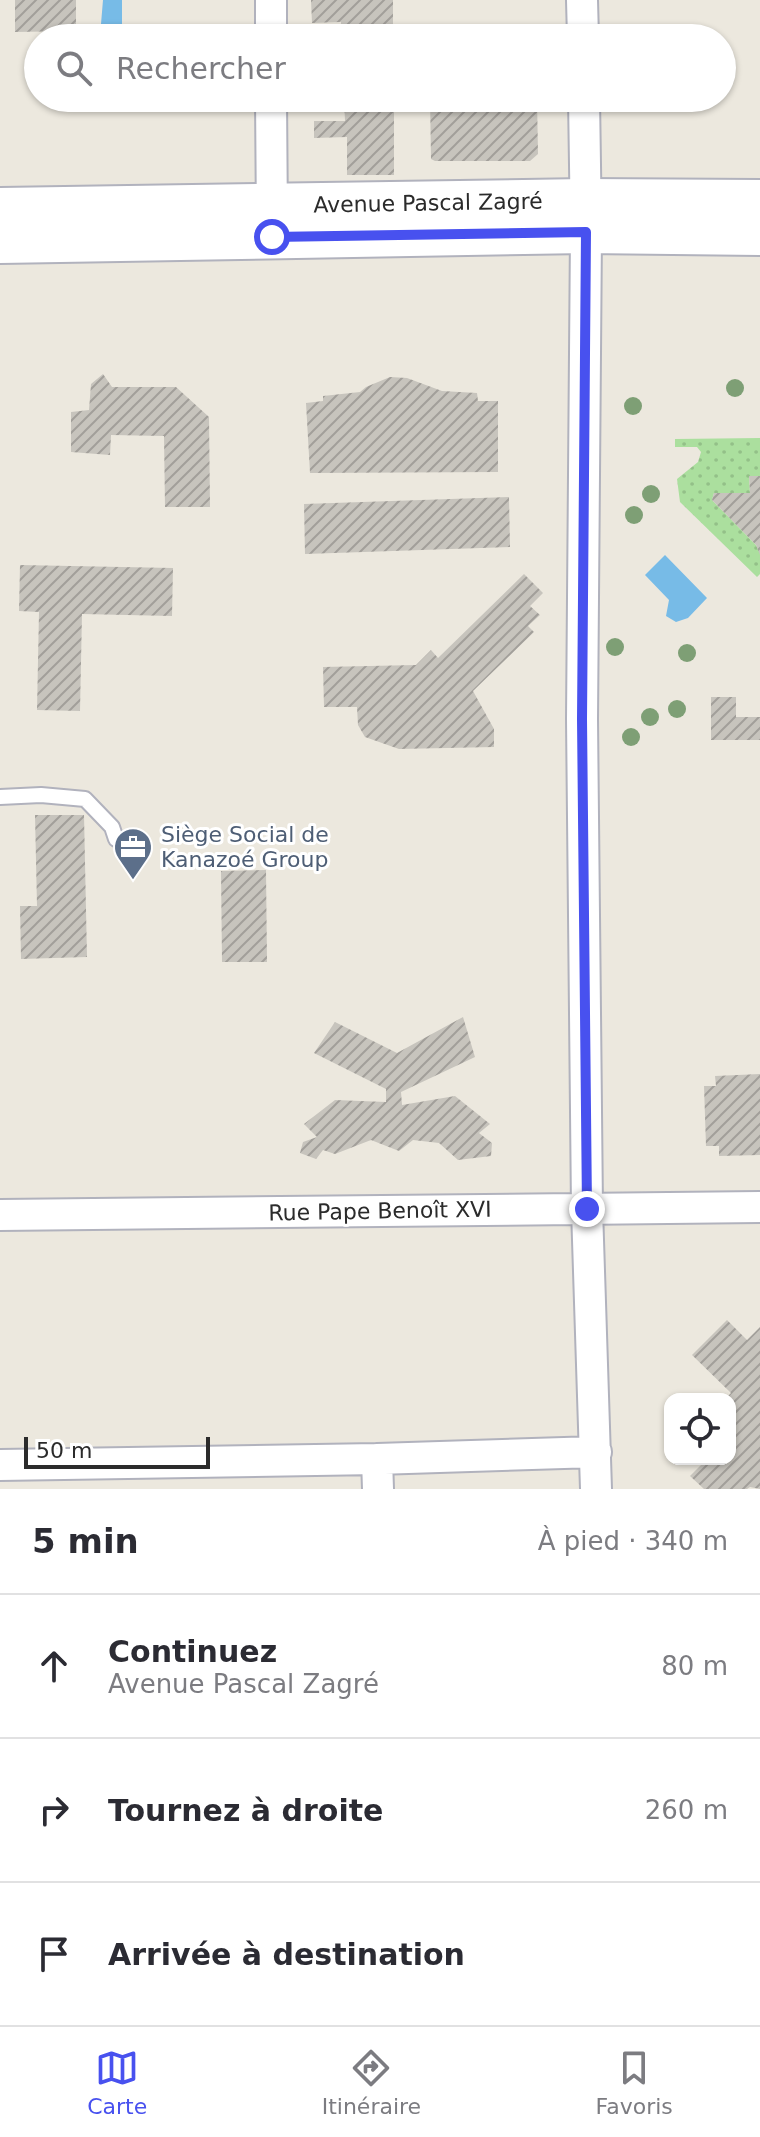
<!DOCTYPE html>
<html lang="fr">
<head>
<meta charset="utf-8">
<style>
	:root { --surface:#fff; --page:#f7f7f7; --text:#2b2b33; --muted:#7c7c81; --line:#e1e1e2; --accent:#4851ef }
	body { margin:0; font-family:"DejaVu Sans",sans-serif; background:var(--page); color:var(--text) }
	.controls { position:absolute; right:24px; bottom:24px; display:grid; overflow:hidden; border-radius:16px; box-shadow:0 2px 6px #0004 }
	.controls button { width:72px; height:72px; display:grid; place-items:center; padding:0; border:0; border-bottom:2px solid var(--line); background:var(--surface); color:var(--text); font:40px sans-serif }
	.scale { position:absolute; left:24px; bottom:20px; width:186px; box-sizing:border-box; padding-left:8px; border:4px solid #2b2b2b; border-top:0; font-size:22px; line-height:28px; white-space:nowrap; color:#2b2b2b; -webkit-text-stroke:6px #fff; paint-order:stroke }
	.stop { position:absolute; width:24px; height:24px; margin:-18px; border:6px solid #4851ef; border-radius:50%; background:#fff }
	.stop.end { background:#4851ef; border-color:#fff; box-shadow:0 2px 8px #0008 }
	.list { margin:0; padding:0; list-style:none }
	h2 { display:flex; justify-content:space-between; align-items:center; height:104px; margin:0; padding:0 32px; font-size:34px }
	h2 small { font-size:26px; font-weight:400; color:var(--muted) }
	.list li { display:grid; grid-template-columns:52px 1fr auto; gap:24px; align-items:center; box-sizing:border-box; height:144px; padding:0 32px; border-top:2px solid var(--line) }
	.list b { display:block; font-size:30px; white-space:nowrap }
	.list p { margin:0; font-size:26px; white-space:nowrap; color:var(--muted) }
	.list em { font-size:26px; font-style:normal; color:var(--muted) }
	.icon { flex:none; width:44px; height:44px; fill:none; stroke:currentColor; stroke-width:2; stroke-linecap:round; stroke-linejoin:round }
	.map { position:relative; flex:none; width:760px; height:1489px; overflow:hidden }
	.search { position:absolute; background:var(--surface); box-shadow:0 2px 6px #0004; left:24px; right:24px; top:24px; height:88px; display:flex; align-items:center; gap:20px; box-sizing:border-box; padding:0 28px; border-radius:44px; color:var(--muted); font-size:30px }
	.sheet { height:536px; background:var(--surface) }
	nav { display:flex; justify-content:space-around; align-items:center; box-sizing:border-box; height:112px; border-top:2px solid var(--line); background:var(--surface); font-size:22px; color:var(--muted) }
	nav a { display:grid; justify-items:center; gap:4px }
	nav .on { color:var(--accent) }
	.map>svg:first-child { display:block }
	.grass { fill:url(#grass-dots) }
	.water { fill:#77bbe7 }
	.building { fill:url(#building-hatch) }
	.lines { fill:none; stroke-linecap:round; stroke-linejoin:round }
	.service-casing { stroke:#b1b2bd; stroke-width:18 }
	.minor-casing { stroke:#b1b2bd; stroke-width:34 }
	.secondary-casing { stroke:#b1b2bd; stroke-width:46 }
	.service { stroke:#fff; stroke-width:14 }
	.minor { stroke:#fff; stroke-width:30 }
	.secondary { stroke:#fff; stroke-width:42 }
	.tree { fill:#7e9f75 }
	.route { stroke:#4851ef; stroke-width:10 }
	.labels { text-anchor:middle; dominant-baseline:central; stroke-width:6; stroke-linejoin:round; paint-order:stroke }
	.street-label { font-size:22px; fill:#2b2b2b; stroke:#fff }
	.service-label { font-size:22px; fill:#4e5e75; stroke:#fff; text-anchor:start }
</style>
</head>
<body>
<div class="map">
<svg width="760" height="1489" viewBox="0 0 760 1489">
	<defs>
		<pattern id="grass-dots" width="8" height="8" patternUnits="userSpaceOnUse" patternTransform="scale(2)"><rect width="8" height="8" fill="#abdf9e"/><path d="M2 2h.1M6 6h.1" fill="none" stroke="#93c088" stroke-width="1.8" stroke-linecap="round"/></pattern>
		<pattern id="building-hatch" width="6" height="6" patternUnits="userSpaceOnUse" patternTransform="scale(2)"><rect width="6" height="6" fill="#c7c4bd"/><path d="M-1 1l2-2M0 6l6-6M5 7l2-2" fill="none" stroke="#a29f9a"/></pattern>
	</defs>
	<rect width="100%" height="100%" fill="#ece8de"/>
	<path class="grass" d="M760,438V476H749L750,493H714L712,500L756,545L760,553V574L757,577L680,502L677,479L698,462L701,452L697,447H675V439Z"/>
	<path class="water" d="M103,0H122V31L118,35H100L97,33V26L101,24Z
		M665,555L707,598L688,618L676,622L666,616L669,600L645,575Z"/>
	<path class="building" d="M15,0H76V31L15,32Z
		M311,0H393V38H341V22L312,23Z
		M344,98H394V175H347V137L314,138V121H345Z
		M430,98H537L538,154L530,161H435L431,159Z
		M103,374L112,387H176L209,417L210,507H165L164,436L111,435L110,455L71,452V412L89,410L91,384Z
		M390,377L407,378L442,391L477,393L478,401H498V472L310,473L306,403L323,401V396L360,392L366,387Z
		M749,476H760V555L756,545L712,500L714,493H750Z
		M509,497L510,547L305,554L304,504Z
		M20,565L173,568L172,616L82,614L80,711L37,710L39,612L19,611Z
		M524,574L543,593L530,606L540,615L528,626L534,632L473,691L494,729V747L399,749L365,737L358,725L357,707H324L323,667L416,665L431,650L438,658Z
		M711,697H736V717H760V740H711Z
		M35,815H84L87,957L21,959L20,906H37Z
		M266,870L267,962H222L221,871Z
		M463,1017L475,1057L401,1092L402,1105L455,1096L490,1124L479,1133L492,1143L491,1156L458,1160L439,1143L413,1140L399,1151L371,1140L335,1154L323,1150L316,1159L300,1153L303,1142L317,1137L304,1124L335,1100L386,1102V1089L314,1053L335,1022L397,1053Z
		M760,1074V1155L719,1156V1146H706L704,1086H716L715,1076Z
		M727,1320L747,1340L760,1327V1489L750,1487L747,1489H704L690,1476L707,1459H730V1399H725L731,1393L692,1355Z"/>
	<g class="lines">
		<g class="service-casing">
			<path id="service" d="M0,797L41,795L85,799L112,827L116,839"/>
		</g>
		<g class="minor-casing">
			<path id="minor" d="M271,0V38
				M582,0L583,38
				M271,98L272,224
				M584,98L586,232L582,719L587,1209L596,1489
				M0,1215L760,1207
				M377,1459L378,1489
				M0,1465L377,1459L596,1452"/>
		</g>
		<g class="secondary-casing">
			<path id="secondary" d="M0,209L585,200L760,201
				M0,242L586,232L760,234"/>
		</g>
		<use href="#service" class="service"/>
		<use href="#minor" class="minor"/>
		<use href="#secondary" class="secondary"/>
	</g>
	<g class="tree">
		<circle cx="735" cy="388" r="9"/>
		<circle cx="633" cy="406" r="9"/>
		<circle cx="651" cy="494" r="9"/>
		<circle cx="634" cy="515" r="9"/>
		<circle cx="615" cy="647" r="9"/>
		<circle cx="687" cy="653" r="9"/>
		<circle cx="677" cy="709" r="9"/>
		<circle cx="650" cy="717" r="9"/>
		<circle cx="631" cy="737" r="9"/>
	</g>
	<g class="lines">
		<path class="route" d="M272,237L586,232L582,719L587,1209"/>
	</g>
	<defs>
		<g id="office-pin" transform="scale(2)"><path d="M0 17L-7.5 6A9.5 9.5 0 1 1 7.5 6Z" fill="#5c6f8a" stroke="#fff"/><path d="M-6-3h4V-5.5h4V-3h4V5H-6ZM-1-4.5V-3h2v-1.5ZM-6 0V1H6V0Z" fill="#fff"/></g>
	</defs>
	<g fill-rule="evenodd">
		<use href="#office-pin" x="133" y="847"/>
	</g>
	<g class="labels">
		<g class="street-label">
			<text transform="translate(428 203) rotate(-1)">Avenue Pascal Zagré</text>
			<text transform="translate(380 1211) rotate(-1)">Rue Pape Benoît XVI</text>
		</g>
		<g class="service-label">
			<text x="161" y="834">Siège Social de<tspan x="161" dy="25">Kanazoé Group</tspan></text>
		</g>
	</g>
</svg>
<div class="controls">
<button><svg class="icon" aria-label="locate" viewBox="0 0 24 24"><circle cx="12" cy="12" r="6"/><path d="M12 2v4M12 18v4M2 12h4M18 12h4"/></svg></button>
</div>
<div class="scale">50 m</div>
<div class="stop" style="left:272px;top:237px"></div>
<div class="stop end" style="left:587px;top:1209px"></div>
<div class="search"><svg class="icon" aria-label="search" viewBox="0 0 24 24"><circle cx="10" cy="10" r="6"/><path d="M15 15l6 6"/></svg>Rechercher</div>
</div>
<section class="sheet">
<h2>5 min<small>À pied · 340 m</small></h2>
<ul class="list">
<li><svg class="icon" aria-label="ahead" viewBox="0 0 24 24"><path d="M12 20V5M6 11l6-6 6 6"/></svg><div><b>Continuez</b><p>Avenue Pascal Zagré</p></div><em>80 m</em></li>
<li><svg class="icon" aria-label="right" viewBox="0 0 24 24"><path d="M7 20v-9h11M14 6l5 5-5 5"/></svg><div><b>Tournez à droite</b></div><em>260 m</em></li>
<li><svg class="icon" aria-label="arrive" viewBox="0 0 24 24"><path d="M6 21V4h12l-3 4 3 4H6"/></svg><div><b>Arrivée à destination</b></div></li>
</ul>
</section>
<nav>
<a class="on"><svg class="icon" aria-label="map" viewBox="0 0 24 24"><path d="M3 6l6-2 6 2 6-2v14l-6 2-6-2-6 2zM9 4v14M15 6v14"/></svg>Carte</a>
<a><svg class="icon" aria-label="directions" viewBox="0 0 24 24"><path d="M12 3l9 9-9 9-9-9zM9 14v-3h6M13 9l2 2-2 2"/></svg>Itinéraire</a>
<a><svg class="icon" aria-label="saved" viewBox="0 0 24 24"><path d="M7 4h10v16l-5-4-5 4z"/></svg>Favoris</a>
</nav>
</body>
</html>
